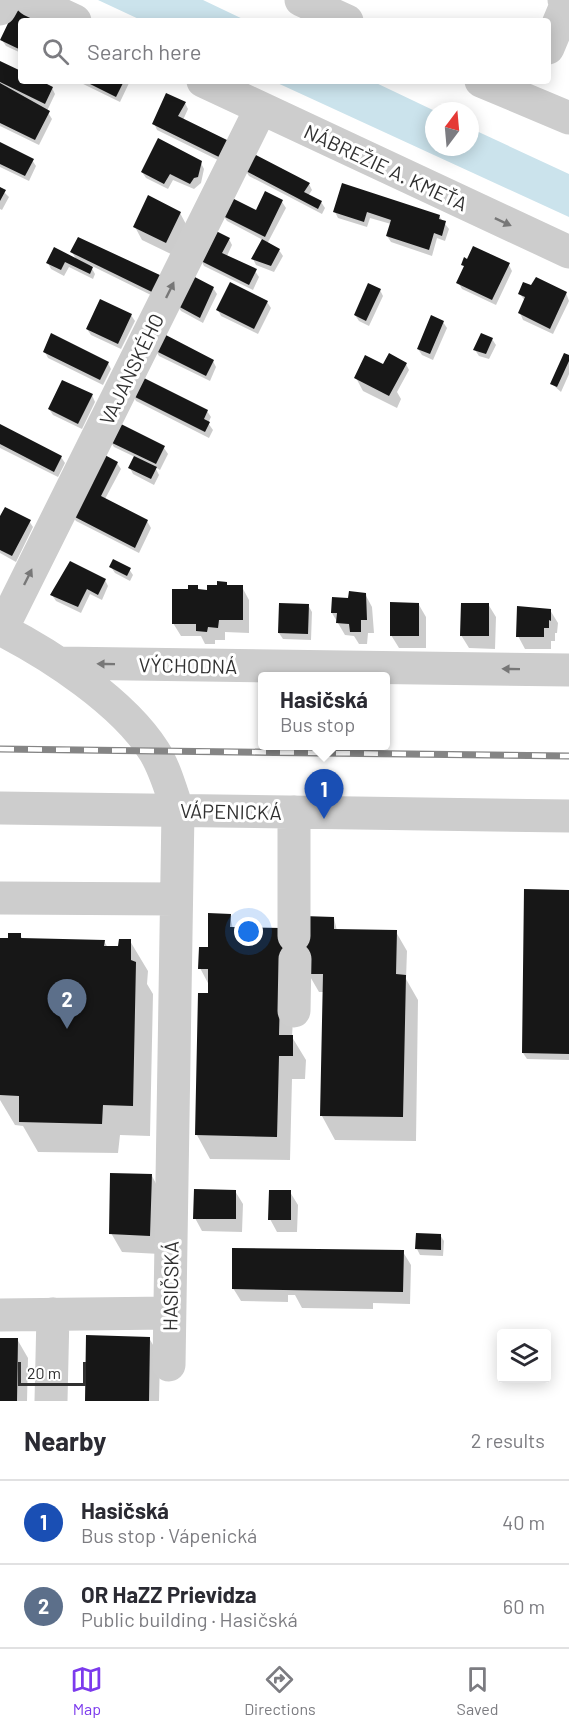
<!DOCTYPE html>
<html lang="en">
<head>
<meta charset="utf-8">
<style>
	:root { --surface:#fff; --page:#f2f2f3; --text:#2b2b33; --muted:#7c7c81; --line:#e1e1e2; --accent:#7c3aed }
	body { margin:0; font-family:Barlow,sans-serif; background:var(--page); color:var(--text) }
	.controls { position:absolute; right:18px; bottom:18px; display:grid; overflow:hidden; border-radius:6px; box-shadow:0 3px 15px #0003 }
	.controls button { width:54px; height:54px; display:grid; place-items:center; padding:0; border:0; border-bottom:2px solid var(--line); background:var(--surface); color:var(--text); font:30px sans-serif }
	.compass { position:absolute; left:425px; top:102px; width:54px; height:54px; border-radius:50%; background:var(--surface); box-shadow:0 3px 15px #0003; rotate:16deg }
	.scale { position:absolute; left:18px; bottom:15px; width:68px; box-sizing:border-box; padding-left:6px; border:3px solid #303030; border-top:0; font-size:16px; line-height:21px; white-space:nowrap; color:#303030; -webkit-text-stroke:4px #fff; paint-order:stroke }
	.you { position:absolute; left:249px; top:932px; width:21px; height:21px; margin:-15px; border:4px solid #fff; border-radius:50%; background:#1a73e8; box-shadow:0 0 0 9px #1a73e833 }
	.badge { display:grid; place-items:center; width:39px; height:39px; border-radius:50%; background:var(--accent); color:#fff; font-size:20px; font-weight:700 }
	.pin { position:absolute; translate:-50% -50px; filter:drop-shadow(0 2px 3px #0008) }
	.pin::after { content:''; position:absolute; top:32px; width:21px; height:18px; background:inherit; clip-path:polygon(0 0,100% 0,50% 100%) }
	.popup { position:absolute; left:258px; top:672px; width:132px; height:78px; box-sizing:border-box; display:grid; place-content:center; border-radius:6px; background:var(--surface); filter:drop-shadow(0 2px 4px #0005); font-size:20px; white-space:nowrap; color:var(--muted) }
	.popup b { font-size:22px; color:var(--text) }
	.popup::after { content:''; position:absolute; left:50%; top:100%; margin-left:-12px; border:12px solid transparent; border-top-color:var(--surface) }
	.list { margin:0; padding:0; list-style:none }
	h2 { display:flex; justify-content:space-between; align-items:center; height:78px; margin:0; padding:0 24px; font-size:26px }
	h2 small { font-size:20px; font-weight:400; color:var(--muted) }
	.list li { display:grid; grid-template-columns:39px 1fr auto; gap:18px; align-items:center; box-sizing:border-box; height:84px; padding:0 24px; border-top:2px solid var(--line) }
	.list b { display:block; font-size:22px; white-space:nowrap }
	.list p { margin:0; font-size:20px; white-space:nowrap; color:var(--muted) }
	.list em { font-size:20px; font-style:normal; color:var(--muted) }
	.icon { flex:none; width:33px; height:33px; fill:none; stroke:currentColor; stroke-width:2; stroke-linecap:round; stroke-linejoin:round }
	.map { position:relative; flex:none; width:569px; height:1401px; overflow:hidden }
	.search { position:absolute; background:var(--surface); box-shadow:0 3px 15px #0003; left:18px; right:18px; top:18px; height:66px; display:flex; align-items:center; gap:15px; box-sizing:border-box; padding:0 21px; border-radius:6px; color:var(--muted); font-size:22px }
	.sheet { height:246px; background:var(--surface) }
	nav { display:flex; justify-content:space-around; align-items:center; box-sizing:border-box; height:84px; border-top:2px solid var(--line); background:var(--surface); font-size:16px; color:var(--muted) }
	nav a { display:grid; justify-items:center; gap:3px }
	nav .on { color:var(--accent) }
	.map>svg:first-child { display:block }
	.water { fill:#cbe3ec }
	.shadow { fill:#0003 }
	.building { fill:#171717 }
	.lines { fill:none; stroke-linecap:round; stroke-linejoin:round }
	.minor { stroke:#cdcdcd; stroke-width:33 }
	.rail-casing { stroke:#858585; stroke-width:7 }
	.rail { stroke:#fff; stroke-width:4.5; stroke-dasharray:14; stroke-linecap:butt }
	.oneway { fill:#777 }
	.labels { text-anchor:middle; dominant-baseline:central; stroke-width:6; stroke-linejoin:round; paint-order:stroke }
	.street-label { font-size:20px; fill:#303030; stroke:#fff }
</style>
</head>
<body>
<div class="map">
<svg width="569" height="1401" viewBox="0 0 569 1401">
	<rect width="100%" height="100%" fill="#fff"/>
	<path class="water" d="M98,0H203L247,21H143Z
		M273,81H372L435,111L434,147H470V128L569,174V217Z"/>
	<path class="shadow" d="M20,12L34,21H21V53L6,46L2,40Z
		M0,62L21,73V81H38L52,88L55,94L47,111L52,119L39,145L0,126Z
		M77,81H130L120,102Z
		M185,103L188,109L183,120L228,143L224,163L157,130L154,123Z
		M0,144L32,160L36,166L29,181L0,167Z
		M201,163L204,169L201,183L194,189L173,180L168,189L146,178L142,172Z
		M245,170L309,184L312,190L308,196L321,202L325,208L322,214L249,176Z
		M343,185L439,216L449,229L445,241L437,238L432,256L391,242L387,236L391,224L370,218L367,227L338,218L335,212Z
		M0,188L9,197L2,210L0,209Z
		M282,202L286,208L267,244L279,250L283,256L274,272L256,265L253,259L263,240L227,221L223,215L257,212Z
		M180,213L187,226L173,255L142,240L135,227Z
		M229,239L232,245L227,256L255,271L259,277L253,290L204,266L201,260Z
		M72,252L161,278L157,298L90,265L95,274L93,279L69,267L64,276L51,269L48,263L77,261Z
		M463,264L509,265L512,271L496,305L462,289L458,282L465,268Z
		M213,288L217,294L203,323L181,311L177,305Z
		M380,290L383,296L369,326L359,321L355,315Z
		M566,293L569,301L553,334L523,320L520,313L525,301L520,294Z
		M267,302L271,308L258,334L221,316L218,310Z
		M131,315L135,321L121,349L91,335L87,329Z
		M443,322L447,328L433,360L422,355L418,349Z
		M492,339L496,345L489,359L479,356L475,350Z
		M155,350L213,361L216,367L210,381L159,356Z
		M45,352L108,363L111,369L103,385L48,358Z
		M569,357V374L561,392L552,384Z
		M406,364L409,370L397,392L401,399L397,408L363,391L356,378L384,366Z
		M92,395L95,402L82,429L53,415L49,409Z
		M133,395L207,411L211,417L208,423L213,430L209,438L136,401Z
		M0,426L61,457L65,463L58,477L0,448Z
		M110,441L164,448L168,454L160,470L155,467L159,475L154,485L133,474L130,468L135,457L114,447Z
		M117,463L121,469L105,499L147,521L151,528L139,553L76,521L72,515Z
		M0,519L29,521L33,527L16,562L0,553Z
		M111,567L129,569L133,575L130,581L115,573Z
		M105,580L108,586L102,600L90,594L81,613L56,601L52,595Z
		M226,583L228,587H242L249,600V633L225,632V640H215V644H205L201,636H181L173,623L190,591L197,587L200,591H209Z
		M365,594L372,607L374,633H368L367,644H359L354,636L345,635L332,613L350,599Z
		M488,604L496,617L495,649L469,648L461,635Z
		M308,605L312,612L311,640L283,639L279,633Z
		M419,605L426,617V648H399L391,635Z
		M550,610L558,623L557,633H555V641H551V649H525L518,636Z
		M569,892V1060L527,1059L523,1053Z
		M230,916L233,929L281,930L334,918L337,931L396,932L407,951L406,979L418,1000L416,1141L335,1140L322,1116L324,992H319L308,973L293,1019L292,1037L306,1060L305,1079H292L290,1160L210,1159L197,1135L209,985L200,968Z
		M20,935L23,940L104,941L108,948L120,947L130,941L148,971L147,984L153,994L150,1136L120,1135L118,1153L38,1152L23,1126L15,1125L0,1100V940H9Z
		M152,1176L162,1195L160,1254L122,1252L111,1233Z
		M235,1191L243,1204L242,1232L202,1231L195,1218Z
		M290,1192L298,1205L297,1232H277L270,1219Z
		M440,1235L444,1241L443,1256L420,1255L417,1249Z
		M403,1252L411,1265L410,1304L373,1303V1309L302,1308L295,1295H288V1302L241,1301L233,1288Z
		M149,1338L160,1357L159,1401H87Z
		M0,1339H17L28,1358L27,1401H0Z"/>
	<path class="building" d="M20,10L34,17L32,21H21V50L0,40L14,11Z
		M0,61L21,71V81H41L53,87L45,104L0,82Z
		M84,81H124L116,97Z
		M0,83L50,111L35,140L0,123Z
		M166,93L186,102L178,116L229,141L221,158L152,124Z
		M158,138L202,161L198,177L194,178L190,184L170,174L164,184L141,172Z
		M0,142L34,159L25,176L0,164Z
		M252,153L310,183L304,192L322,201L318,209L244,170Z
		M342,183L440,215L439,219L446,221L442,236L434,233L429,250L386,236L391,220L367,212L364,222L333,212Z
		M0,187L6,190L0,201Z
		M265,191L283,200L265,237L221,215L230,197L256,210Z
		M148,195L181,212L166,243L133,227Z
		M214,230L230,238L222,253L257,269L249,285L199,260Z
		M78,237L162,276L154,293L70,252Z
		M262,239L280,249L271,266L251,259Z
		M473,246L510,263L492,300L456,283L464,266L461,265L464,257L467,259Z
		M54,247L93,267L90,274L65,262L61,270L46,263Z
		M191,275L214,287L200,318L176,305Z
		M536,277L567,292L550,329L518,313L525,297L518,294L523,282L531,285Z
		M230,282L268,301L254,329L216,310Z
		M368,283L381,289L366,321L354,315Z
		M100,299L132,314L118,344L86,329Z
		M431,315L444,321L430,354L417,349Z
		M51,333L109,362L100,380L43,352Z
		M162,333L214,360L206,376L154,350Z
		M481,333L493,338L486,354L473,350Z
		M389,353L407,363L389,396L354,378L365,355L383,364Z
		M564,353L569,355V361L557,387L550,384Z
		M140,376L208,410L204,419L210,422L205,432L131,395Z
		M62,380L93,394L78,424L48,409Z
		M117,422L165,446L156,464L108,441Z
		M0,424L62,456L54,472L0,444Z
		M101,453L118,462L101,496L148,520L135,548L71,515Z
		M134,456L157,467L151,479L128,468Z
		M5,507L31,520L12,556L0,550V516Z
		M113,559L131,568L127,576L109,567Z
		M70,561L106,579L98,595L87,589L78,607L50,595Z
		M217,581L227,582V585H243V620H219L218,628L208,627L207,632L196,631V624H172V589H188V585H198V589L207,590V585H217Z
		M349,591L366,593L367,620H361V632H350L349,624L336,623L337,613H331L332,597L348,598Z
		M390,602L419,603V636H390Z
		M279,603L309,604L308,634L278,633Z
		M461,603H489V636H460Z
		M517,606L551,609V621L549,620V628H544V637H516Z
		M524,889L569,890V1054L522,1053Z
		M208,913L231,914L230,927L282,928L303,916L334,917V929L397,930L396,974L406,975L403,1117L320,1116L323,974H307L280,996L279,1035H293V1056H279L277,1137L195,1135L198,993H208V969H198L199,947H208Z
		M8,933H21V938L105,940L104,946H118L119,939H131V960L136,962L133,1106L103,1105L102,1124L19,1122V1096L0,1095V938H8Z
		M110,1173L152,1174L150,1236L109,1234Z
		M194,1189L236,1190V1219H193Z
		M269,1190H291V1220H268Z
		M416,1233L441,1234V1250L415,1249Z
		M232,1248L404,1250L403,1292L232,1289Z
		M86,1335L150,1337L149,1401H85Z
		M0,1338H18L17,1401H0Z"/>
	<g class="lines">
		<path class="minor" d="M31,0L75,21
			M301,0L347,21
			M0,9L5,0
			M548,48L566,5L564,0
			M203,81L569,252
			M481,81L569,118
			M0,629C51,655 123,702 154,751C165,768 171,791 178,811L169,1365
			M2,629L261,108
			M59,663L569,670
			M0,808L569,816
			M294,812V936
			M0,898L176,899
			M294,1011L295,959
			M0,1315L169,1313
			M51,1401L53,1314"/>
		<g class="rail-casing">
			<path id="rail" d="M0,749L569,756"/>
		</g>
		<use href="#rail" class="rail"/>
	</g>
	<defs><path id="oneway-solid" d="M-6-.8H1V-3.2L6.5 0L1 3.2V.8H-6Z" transform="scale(1.5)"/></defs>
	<g class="oneway">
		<use href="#oneway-solid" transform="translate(503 222) rotate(25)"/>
		<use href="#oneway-solid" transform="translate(170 290) rotate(-64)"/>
		<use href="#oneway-solid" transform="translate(28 577) rotate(-64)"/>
		<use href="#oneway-solid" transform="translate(106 664) rotate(-179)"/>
		<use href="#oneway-solid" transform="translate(511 669) rotate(-179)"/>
	</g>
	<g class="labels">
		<g class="street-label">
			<text transform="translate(386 167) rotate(25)">NÁBREŽIE A. KMEŤA</text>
			<text transform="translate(131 369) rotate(-64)">VAJANSKÉHO</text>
			<text transform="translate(188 665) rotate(1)">VÝCHODNÁ</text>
			<text transform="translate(231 811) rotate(1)">VÁPENICKÁ</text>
			<text transform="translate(170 1286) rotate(-89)">HASIČSKÁ</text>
		</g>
	</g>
</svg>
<div class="controls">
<button><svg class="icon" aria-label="layers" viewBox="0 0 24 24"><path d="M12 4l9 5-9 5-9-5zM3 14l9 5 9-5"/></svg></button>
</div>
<svg class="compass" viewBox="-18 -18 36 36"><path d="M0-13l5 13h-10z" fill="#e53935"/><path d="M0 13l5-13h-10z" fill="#7c7c81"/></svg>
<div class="scale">20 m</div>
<div class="you"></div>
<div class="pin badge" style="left:324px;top:819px;background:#1a4fb4">1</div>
<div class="popup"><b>Hasičská</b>Bus stop</div>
<div class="pin badge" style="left:67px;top:1029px;background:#5c6f8a">2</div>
<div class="search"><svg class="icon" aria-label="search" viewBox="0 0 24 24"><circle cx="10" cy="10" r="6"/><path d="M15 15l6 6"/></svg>Search here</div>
</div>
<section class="sheet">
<h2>Nearby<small>2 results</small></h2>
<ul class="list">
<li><span class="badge" style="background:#1a4fb4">1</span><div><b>Hasičská</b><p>Bus stop · Vápenická</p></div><em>40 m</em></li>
<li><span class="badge" style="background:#5c6f8a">2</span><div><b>OR HaZZ Prievidza</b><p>Public building · Hasičská</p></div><em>60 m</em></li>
</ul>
</section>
<nav>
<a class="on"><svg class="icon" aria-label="map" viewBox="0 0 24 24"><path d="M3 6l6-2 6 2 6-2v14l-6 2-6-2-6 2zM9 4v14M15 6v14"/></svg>Map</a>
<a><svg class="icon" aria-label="directions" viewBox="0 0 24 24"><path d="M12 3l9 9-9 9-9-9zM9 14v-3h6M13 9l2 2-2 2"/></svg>Directions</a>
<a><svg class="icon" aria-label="saved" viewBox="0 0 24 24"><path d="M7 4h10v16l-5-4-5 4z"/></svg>Saved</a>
</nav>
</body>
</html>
